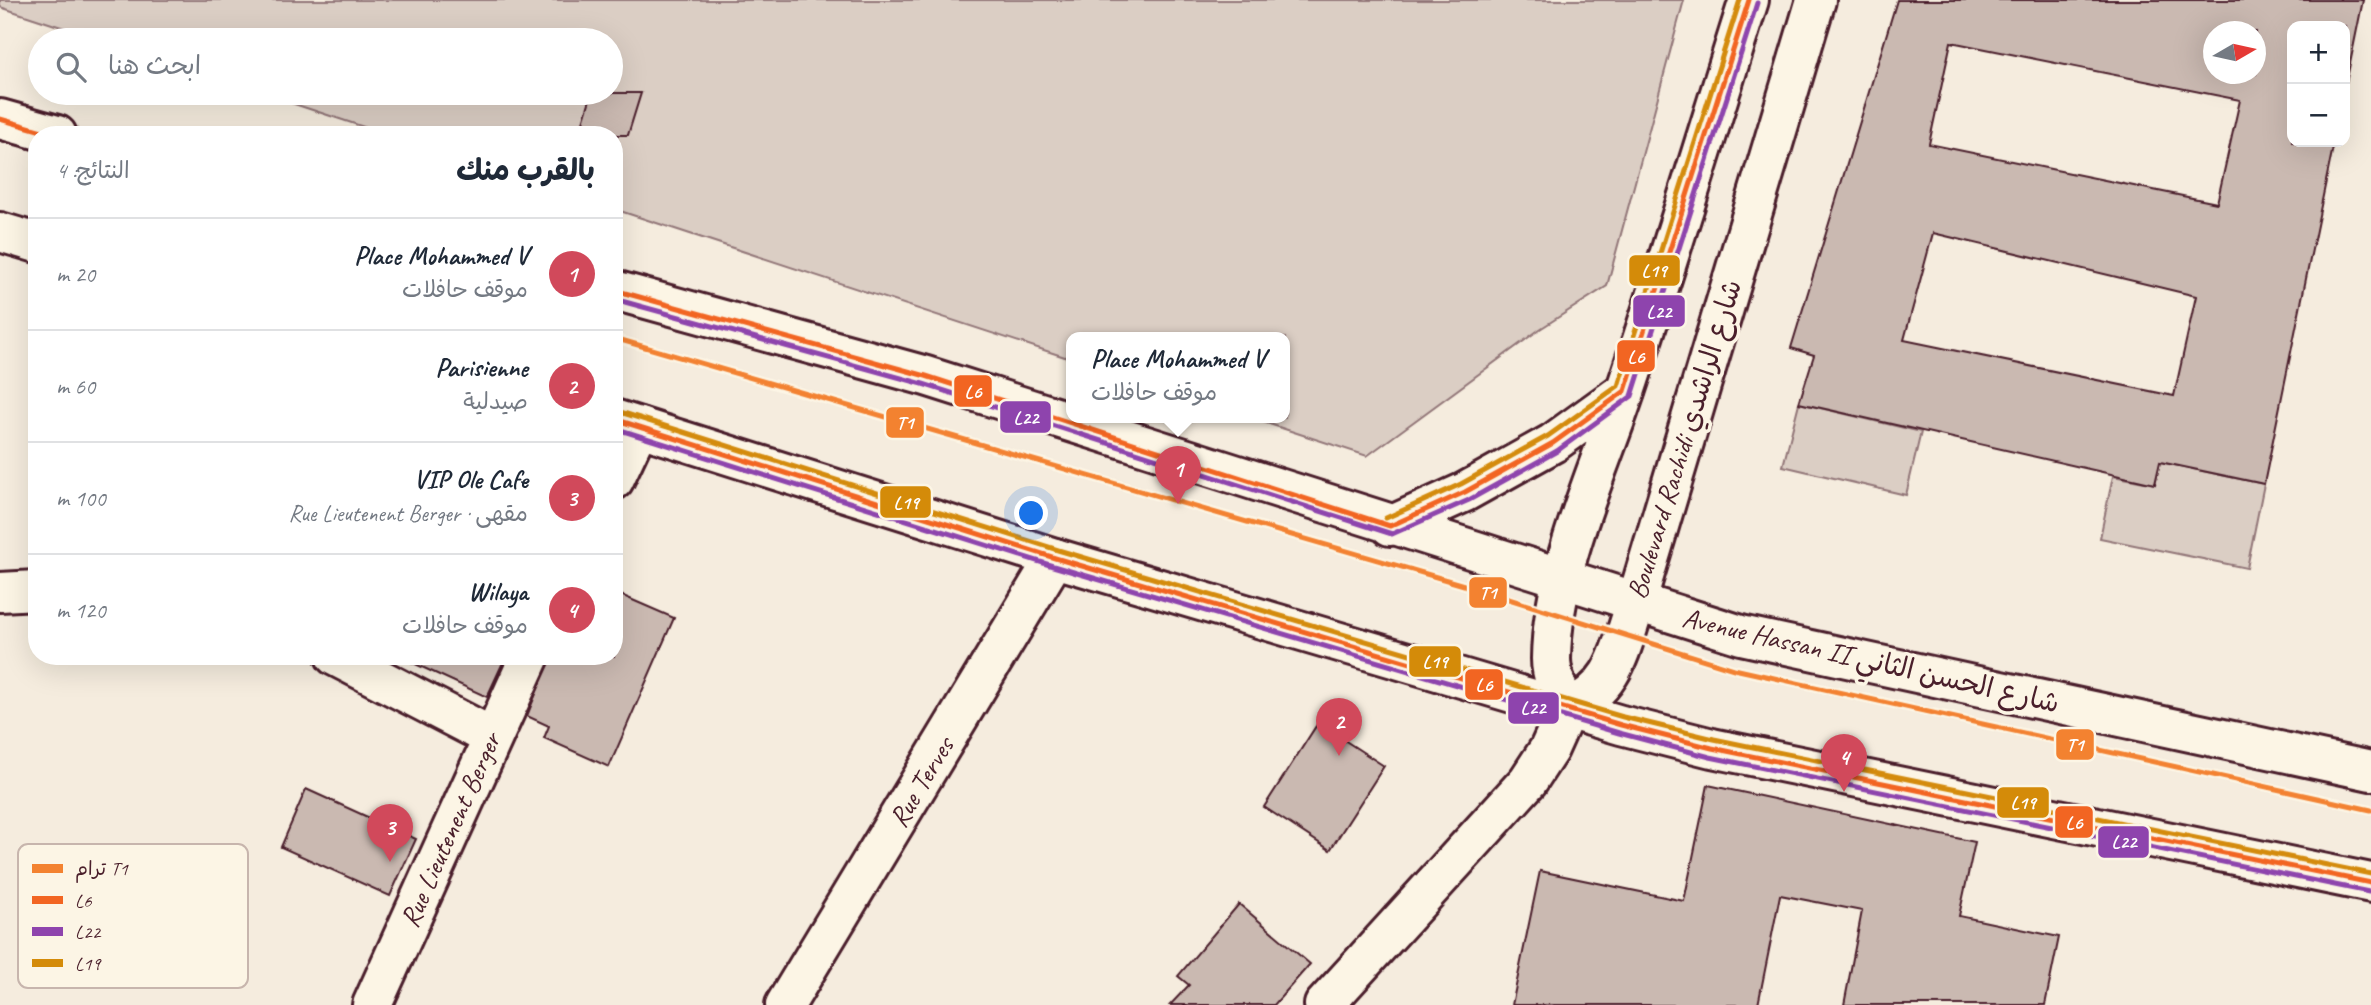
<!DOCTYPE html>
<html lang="ar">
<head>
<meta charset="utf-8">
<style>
	:root { --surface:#fff; --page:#f2f2f3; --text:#1f2937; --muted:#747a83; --line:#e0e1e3; --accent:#d1495b }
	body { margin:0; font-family:Caveat,"Playpen Sans Arabic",sans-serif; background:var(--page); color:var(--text); direction:rtl }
	.controls { position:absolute; right:21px; top:21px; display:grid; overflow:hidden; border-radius:14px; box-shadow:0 7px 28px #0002 }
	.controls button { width:63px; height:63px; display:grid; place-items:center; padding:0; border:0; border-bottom:2px solid var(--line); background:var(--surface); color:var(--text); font:35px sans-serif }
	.compass { position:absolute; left:2203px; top:21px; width:63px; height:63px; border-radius:50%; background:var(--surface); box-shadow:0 7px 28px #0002; rotate:81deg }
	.you { position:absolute; left:1032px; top:514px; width:24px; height:24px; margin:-18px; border:5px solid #fff; border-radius:50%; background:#1a73e8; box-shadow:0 0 0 10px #1a73e833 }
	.badge { display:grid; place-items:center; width:46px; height:46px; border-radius:50%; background:var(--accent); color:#fff; font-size:23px; font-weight:700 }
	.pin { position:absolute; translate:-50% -58px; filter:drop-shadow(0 2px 4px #0008) }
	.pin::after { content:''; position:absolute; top:37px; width:24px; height:21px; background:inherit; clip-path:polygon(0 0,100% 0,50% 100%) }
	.popup { position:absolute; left:1066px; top:332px; width:224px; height:91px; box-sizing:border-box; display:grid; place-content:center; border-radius:14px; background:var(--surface); filter:drop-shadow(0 2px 5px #0005); font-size:23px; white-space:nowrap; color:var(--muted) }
	.popup b { font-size:26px; color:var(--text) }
	.popup::after { content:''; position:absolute; left:50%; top:100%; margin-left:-14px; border:14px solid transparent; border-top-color:var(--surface) }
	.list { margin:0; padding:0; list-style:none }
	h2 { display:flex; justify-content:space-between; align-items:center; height:91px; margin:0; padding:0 28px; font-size:30px }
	h2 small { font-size:23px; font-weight:400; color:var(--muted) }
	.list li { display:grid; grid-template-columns:46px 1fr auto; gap:21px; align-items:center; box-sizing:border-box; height:112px; padding:0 28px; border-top:2px solid var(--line) }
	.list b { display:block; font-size:26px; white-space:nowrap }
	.list p { margin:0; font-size:23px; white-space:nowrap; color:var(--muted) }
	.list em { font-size:23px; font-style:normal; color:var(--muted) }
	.icon { flex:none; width:38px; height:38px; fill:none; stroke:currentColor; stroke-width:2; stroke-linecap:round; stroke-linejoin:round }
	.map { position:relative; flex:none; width:2371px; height:1005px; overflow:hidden; direction:ltr }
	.search { position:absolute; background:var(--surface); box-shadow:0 7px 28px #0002; left:28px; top:28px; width:595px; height:77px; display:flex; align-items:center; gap:18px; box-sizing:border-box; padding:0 24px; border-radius:38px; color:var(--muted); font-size:26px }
	.panel { position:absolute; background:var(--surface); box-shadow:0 7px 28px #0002; left:28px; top:126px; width:595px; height:539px; border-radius:28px; direction:rtl }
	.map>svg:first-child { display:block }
	.green { fill:#dbcec4; stroke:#927678; stroke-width:2 }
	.building { fill:#cab9b1; stroke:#4a1f2b; stroke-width:2; fill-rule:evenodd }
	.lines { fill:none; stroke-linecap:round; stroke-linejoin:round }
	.minor-casing { stroke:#4a1f2b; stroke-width:44 }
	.tertiary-casing { stroke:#4a1f2b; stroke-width:44 }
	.secondary-casing { stroke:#4a1f2b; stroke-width:44 }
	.minor { stroke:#fcf5e5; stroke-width:38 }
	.tertiary { stroke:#fcf5e5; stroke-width:38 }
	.secondary { stroke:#fcf5e5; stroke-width:38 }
	.bus-1-casing { stroke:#fcf5e5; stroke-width:10 }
	.bus-2-casing { stroke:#fcf5e5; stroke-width:10 }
	.bus-3-casing { stroke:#fcf5e5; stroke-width:10 }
	.bus-1 { stroke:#f26522; stroke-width:5 }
	.bus-2 { stroke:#8e44ad; stroke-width:5 }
	.bus-3 { stroke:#d48b09; stroke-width:5 }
	.tram-1-casing { stroke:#fcf5e5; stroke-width:10 }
	.tram-1 { stroke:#f38230; stroke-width:5 }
	.labels { text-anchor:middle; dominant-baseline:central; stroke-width:7; stroke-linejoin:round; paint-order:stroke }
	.street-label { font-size:28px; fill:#4a1f2b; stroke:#fcf5e5 }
	.key { fill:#fcf5e5; stroke:#c7b5ad; stroke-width:2 }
	.key-label { font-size:19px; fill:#4a1f2b }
	.line-badge { stroke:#fcf5e5; stroke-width:2.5 }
	.badge-label { font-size:19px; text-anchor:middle; font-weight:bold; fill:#fff }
</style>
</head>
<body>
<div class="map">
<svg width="2371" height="1005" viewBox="0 0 2371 1005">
	<rect width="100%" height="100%" fill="#f5ecde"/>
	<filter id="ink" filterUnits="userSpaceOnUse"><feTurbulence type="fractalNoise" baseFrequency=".0143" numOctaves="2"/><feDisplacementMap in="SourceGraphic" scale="14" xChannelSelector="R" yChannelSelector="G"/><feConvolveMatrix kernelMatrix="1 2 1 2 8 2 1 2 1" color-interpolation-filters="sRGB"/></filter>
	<g filter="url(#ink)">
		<path class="green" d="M0,0H1684L1607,286L1540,329L1367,456L1251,418H1285V338H1071V359L614,209V135H388L261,93H611V40H101L0,7Z
			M1799,403L1921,432L1906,495L1783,466Z
			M2160,462L2264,484L2247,568L2100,538L2113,476L2155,484Z"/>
		<path class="building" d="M1897,0H2363L2345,88V26H2292V142H2334L2264,484L2160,462L2155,484L1799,403L1814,355L1791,348ZM2214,32H2256V74H2214ZM1951,42L2240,100L2217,203L1929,144ZM1933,233L2196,296L2174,396L1904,340Z
			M592,93H641L628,135H579Z
			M614,592L674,618L609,767L544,738L549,726L527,716L551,656H614Z
			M398,656H506L487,697Z
			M1318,723L1384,766L1330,850L1264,807Z
			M1708,785L1975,842L1959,916L2059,937L2045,1005H1844L1862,911L1780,895L1758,1005H1512L1540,871L1684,901Z
			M306,789L416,839L390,896L281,847Z
			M1239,904L1310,964L1274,1005H1170L1189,985L1178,976Z"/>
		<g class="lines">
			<g class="minor-casing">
				<path id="minor" d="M614,480L639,427
					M0,592L37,590
					M335,656L492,737
					M372,1005L530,656
					M785,1005L1055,558"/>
			</g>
			<g class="tertiary-casing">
				<path id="tertiary" d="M1567,709C1616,688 1620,649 1636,603L1816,0
					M1567,709C1559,693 1551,676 1551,659C1552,569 1598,473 1626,389C1669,260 1708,130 1749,0
					M1324,1005L1528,781L1549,749L1567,709"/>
			</g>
			<g class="secondary-casing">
				<path id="secondary" d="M0,119L57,135
					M0,232L37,243
					M614,290L926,376L1741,635L2371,771
					M614,419L1055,558L1621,725L1712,748L2371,883
					M1390,526L1465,492L1553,443L1625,391"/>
			</g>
			<use href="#minor" class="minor"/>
			<use href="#tertiary" class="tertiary"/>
			<use href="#secondary" class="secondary"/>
			<g class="bus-1-casing">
				<path id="bus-1" d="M0,119L56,135
					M614,290L926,376L1390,526L1465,492L1553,443L1625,391L1749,0
					M614,419L1055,558L1621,725L1712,748L2371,883"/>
			</g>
			<g class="bus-2-casing">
				<path id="bus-2" d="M614,299L923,384L1392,534L1469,500L1557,451L1632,396L1757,3
					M614,428L1053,566L1619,733L1710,757L2369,892"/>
			</g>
			<g class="bus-3-casing">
				<path id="bus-3" d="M617,411L1058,550L1623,717L1714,739L2371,874
					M1386,518L1461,484L1548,436L1618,386L1740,0"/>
			</g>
			<use href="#bus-1" class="bus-1"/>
			<use href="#bus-2" class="bus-2"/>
			<use href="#bus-3" class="bus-3"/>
			<g class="tram-1-casing">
				<path id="tram-1" d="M614,338L1464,585L1734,669L2371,810"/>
			</g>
			<use href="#tram-1" class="tram-1"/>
		</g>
	</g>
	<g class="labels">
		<g class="street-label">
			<text transform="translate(1684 439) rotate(-73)">Boulevard Rachidi شارع الراشدي</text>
			<text transform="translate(1871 660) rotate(13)">Avenue Hassan II شارع الحسن الثاني</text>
			<text transform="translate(921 782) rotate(-59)">Rue Terves</text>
			<text transform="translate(450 830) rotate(-66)">Rue Lieutenent Berger</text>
		</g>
	</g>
	<rect x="18" y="844" width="230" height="144" rx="10" class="key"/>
	<rect x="32" y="864" width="31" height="9" fill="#f38230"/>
	<rect x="32" y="896" width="31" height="8" fill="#f26522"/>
	<rect x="32" y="927" width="31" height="9" fill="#8e44ad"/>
	<rect x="32" y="959" width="31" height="8" fill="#d48b09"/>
	<g class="key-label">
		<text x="75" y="875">ترام T1</text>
		<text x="75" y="907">L6</text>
		<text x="75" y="938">L22</text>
		<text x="75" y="970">L19</text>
	</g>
	<g class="line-badge">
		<rect x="1628" y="254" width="53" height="33" rx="7" fill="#d48b09"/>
		<rect x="1632" y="294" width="54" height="34" rx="7" fill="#8e44ad"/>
		<rect x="1616" y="339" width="40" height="34" rx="7" fill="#f26522"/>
		<rect x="953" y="374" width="40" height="34" rx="7" fill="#f26522"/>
		<rect x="999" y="400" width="53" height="34" rx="7" fill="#8e44ad"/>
		<rect x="885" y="406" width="40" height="33" rx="7" fill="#f38230"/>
		<rect x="879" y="485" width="53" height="34" rx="7" fill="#d48b09"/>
		<rect x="1468" y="576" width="40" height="33" rx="7" fill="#f38230"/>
		<rect x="1408" y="645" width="54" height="33" rx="7" fill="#d48b09"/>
		<rect x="1464" y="668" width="40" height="33" rx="7" fill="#f26522"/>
		<rect x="1507" y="691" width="53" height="34" rx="7" fill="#8e44ad"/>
		<rect x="2055" y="728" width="40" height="33" rx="7" fill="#f38230"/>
		<rect x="1996" y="786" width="54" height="33" rx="7" fill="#d48b09"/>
		<rect x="2054" y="805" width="40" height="34" rx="7" fill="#f26522"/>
		<rect x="2097" y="825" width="53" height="34" rx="7" fill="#8e44ad"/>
	</g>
	<g class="badge-label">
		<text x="1654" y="277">L19</text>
		<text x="1659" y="318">L22</text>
		<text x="1636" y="363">L6</text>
		<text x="973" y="398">L6</text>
		<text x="1026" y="424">L22</text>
		<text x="905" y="429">T1</text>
		<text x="906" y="509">L19</text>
		<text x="1488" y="599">T1</text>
		<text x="1435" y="668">L19</text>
		<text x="1484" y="691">L6</text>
		<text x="1533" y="714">L22</text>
		<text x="2075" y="751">T1</text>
		<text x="2023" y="809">L19</text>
		<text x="2074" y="829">L6</text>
		<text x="2124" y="848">L22</text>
	</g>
</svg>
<div class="controls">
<button>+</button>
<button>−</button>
</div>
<svg class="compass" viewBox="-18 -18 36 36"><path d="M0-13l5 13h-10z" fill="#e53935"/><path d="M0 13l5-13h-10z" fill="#747a83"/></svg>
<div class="you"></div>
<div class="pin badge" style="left:1178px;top:504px">1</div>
<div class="popup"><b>Place Mohammed V</b>موقف حافلات</div>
<div class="pin badge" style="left:1339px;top:756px">2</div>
<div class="pin badge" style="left:390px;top:862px">3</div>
<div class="pin badge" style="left:1844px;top:792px">4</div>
<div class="search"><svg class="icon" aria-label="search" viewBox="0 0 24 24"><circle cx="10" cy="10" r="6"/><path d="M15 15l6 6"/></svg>ابحث هنا</div>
<section class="panel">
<h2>بالقرب منك<small>النتائج: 4</small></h2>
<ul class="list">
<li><span class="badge">1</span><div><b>Place Mohammed V</b><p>موقف حافلات</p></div><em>20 m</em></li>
<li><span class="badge">2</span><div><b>Parisienne</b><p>صيدلية</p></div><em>60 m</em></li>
<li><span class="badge">3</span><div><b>VIP Ole Cafe</b><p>مقهى · Rue Lieutenent Berger</p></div><em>100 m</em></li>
<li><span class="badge">4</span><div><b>Wilaya</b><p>موقف حافلات</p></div><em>120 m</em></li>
</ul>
</section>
</div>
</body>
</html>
